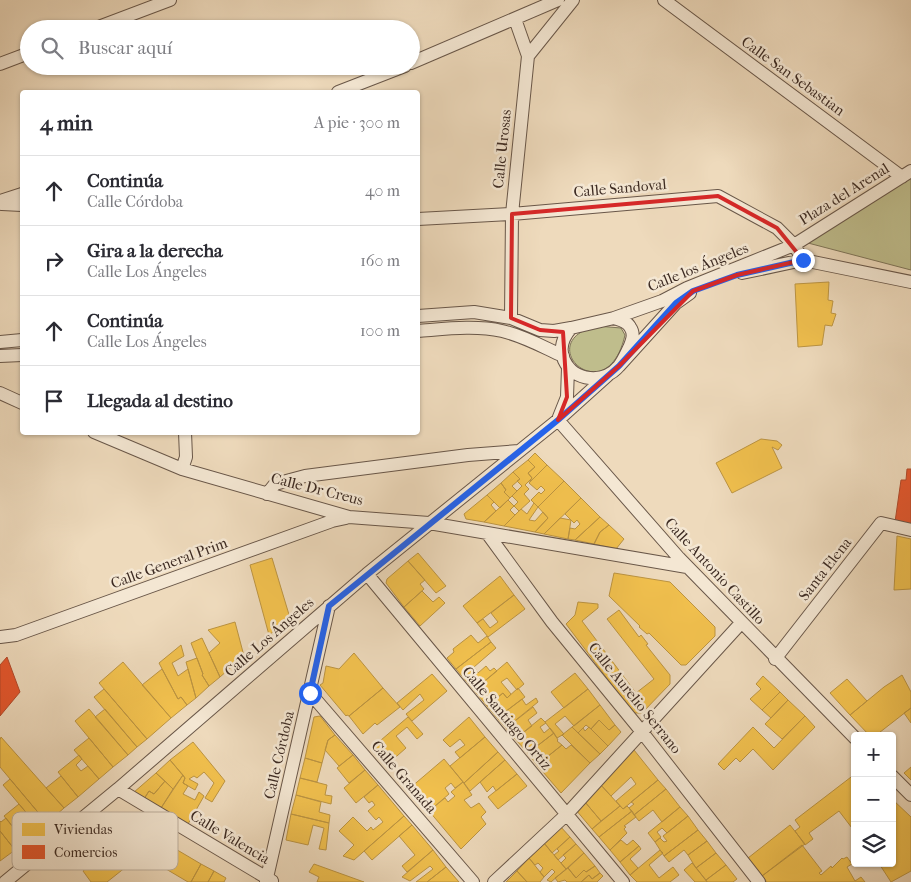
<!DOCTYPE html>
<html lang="es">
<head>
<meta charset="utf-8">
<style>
	:root { --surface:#fff; --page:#f2f2f3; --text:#2b2b33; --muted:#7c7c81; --line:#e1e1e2 }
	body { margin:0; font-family:"IM FELL French Canon",serif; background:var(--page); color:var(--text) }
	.controls { position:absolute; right:15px; bottom:15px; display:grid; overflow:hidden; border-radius:5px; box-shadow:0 1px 4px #0004 }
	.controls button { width:45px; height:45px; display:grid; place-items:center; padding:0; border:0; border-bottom:1px solid var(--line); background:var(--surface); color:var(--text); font:25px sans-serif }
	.stop { position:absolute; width:15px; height:15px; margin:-11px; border:4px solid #2563eb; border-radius:50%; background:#fff }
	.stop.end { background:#2563eb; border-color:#fff; box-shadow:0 1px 5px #0008 }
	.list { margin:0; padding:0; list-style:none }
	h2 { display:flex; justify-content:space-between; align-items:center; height:65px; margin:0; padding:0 20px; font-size:21px }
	h2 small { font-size:16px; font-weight:400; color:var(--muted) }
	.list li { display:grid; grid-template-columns:32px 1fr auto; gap:15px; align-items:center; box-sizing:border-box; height:70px; padding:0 20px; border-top:1px solid var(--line) }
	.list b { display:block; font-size:19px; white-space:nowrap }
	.list p { margin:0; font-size:16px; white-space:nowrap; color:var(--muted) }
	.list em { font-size:16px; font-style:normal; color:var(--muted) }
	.icon { flex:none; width:28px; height:28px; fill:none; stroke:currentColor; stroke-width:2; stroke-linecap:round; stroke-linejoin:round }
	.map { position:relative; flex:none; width:911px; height:882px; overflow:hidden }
	.search { position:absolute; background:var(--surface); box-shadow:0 1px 4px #0004; left:20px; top:20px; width:400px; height:55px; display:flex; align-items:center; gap:12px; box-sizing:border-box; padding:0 18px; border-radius:28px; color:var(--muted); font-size:19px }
	.panel { position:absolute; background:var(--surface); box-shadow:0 1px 4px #0004; left:20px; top:90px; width:400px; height:345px; border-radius:5px }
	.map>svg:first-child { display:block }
	.green { fill:#bfbd8c; stroke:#7e7458 }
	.homes { fill:#f2c14e; stroke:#bc9441 }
	.shops { fill:#e4572e; stroke:#b24a2b }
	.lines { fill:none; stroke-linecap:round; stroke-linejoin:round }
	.minor-casing { stroke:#695749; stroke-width:14 }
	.minor { stroke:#f4e7d3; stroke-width:12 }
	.route { stroke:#2563eb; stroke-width:6 }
	.marked { fill:none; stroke:#d62828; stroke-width:4; stroke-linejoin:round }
	.labels { text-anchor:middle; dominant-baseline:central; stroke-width:5; stroke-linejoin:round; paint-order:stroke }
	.street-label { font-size:15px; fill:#3d2b23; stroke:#f4e7d3 }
	.key { fill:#f4e7d3; stroke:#bdaf9e; stroke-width:1 }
	.key-label { font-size:14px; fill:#3d2b23 }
</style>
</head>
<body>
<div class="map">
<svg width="911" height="882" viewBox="0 0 911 882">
	<rect width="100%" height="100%" fill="#eedabc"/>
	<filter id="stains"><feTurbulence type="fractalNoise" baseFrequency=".004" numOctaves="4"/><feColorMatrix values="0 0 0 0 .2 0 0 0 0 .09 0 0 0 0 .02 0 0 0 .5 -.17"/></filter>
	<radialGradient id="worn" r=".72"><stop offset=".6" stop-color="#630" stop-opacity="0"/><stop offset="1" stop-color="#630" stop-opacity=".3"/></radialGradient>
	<path class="green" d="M911,178V270L808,243Z
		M597,326L621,328L625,335C607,415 529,342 597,326Z"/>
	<path class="homes" d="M829,282L828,300L833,301L831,313L836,314L832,326L825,325L822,345L798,347L795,284Z
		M761,439L777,441L782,445L778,450L772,447L782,468L732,493L716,463Z
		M535,453L547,465L529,483L532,478L528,473L535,467L528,460Z
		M528,460L535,467L528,473L532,478L525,485L529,489L524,494L530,501L519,511L514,506L518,502L512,496L522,486L517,481L520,479L513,472Z
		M547,465L564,481L538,507L531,500L539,492L541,494L545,490L541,486L537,490L529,483Z
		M513,472L520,479L512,486L517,491L510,498L504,492L506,490L501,483Z
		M564,481L581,498L544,534L535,532L548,518L538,507Z
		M501,483L506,490L504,492L510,498L500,508L487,495Z
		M487,495L494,502L491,505L496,511L484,522L466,519L464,514Z
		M581,498L600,517L575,540L568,539L570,528L575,529L580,524L577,520L574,523L565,514Z
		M508,500L514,506L510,510L515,515L504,526L484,522Z
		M534,503L538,507L529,520L535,521L543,512L548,518L535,532L504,526L521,509L527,514Z
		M600,517L609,525L600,532L594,544L575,540Z
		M560,518L571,520L568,539L544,534Z
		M609,525L624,539L616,549L594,544L600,532Z
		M897,536L911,539V589L894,590Z
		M418,553L446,586L436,593L408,561Z
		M272,558L290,618L269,635L250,565Z
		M408,561L425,580L420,584L424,589L404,607L386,583L387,579Z
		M614,573L670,582L715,627V636L686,665H681L649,633L647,634L639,627L640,626L609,596Z
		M500,576L514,595L477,623L463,606Z
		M422,591L433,602L439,597L445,603L420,626L404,607Z
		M514,595L525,609L488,637L477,623L483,619L490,628L498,622L491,613Z
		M578,602L598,604V608L582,621L636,693L654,679L607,619L619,610L639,637L641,635L648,644L646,645L670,675V684L642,713H633L566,624L575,615Z
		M235,622L244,656L220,677L209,653L220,643L208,630Z
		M471,635L478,643L487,636L491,642L456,669L447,658L454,652L453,649Z
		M202,638L220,677L209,686L202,675L203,674L191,643Z
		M491,642L496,648L474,667L478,673L486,666L490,671L494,668L497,671L474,690L456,669Z
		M181,645L184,656L172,663L178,676L188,669L196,698L187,705L181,697L178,699L159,663Z
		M354,653L383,688L349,716L347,715L346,716L320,685L323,683L326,666L339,669Z
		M197,658L203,674L202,675L209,686L196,698L186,662Z
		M123,662L171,718L147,739L99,683Z
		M507,662L524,684L517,690L507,678L501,682L511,694L507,698L503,693L487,706L474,690Z
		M162,669L178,699L181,697L187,705L171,718L142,685Z
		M575,673L588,689L564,708L551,692Z
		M432,674L447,691L412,721L406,714L424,700L420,694L403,710L397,703Z
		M902,675L911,692V708L875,736H870L850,715L884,687Z
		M763,676L780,692L762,710L750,699L761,689L756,684Z
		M847,679L867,701L850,715L830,693Z
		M383,688L400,707L377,725L375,723L363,734L349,716Z
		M518,688L525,697L497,718L487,706L503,693L507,698Z
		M104,689L147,739L137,747L94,697Z
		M588,689L600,705L574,726L565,716L555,724L564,734L557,738L545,722Z
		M780,692L788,700L771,718L762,710Z
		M536,698L538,702L506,728L497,718L522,699L526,705Z
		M788,700L805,716L782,739L765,724Z
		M600,705L615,725L609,730L599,720L591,729L586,725L578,733L572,727Z
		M533,707L537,713L528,720L532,726L515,739L506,728Z
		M911,708V723L904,713Z
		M89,709L128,755L113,767L75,721Z
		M105,709L137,747L128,755L95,717Z
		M320,716L335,735L328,740L322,763L305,758L314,717Z
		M805,716L815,727L773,770L753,749L740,762L736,758L724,770L718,764L753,727L774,748Z
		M408,717L423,734L417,739L407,727L396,736L406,748L389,763L374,746Z
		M469,717L485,737L460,758L455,752L465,745L460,739L450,747L443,740Z
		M541,718L546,723L540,727L544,733L550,728L554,733L528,753L515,739Z
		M599,720L609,730L615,725L621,732L608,746L591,729Z
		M572,727L600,754L590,763L562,735Z
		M589,727L608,746L600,754L578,733L583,728L585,731Z
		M554,733L558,740L557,741L562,745L537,765L528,753Z
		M335,735L353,755L339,766L325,750L328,740Z
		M1,737L64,808L47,823L0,767V740Z
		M485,737L498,752L464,783L450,766Z
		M89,738L113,767L99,779L74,750Z
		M193,742L225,781L212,802L205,798L214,783L204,772L197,778L194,776L189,779L198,784L195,790L183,783L185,778L170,760Z
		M562,745L566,749L571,745L590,763L561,793L537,765Z
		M634,750L658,780L623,809L616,801L636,784L631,777L611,796L600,784Z
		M498,752L505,760L470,791L464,783Z
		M79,755L82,759L76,765L81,771L88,766L99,779L78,797L58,772Z
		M353,755L365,770L349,783L337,768Z
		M305,758L322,763L317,782L300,778Z
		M444,759L463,782L455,788L451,783L445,788L449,794L429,811L410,788Z
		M170,760L183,775L173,789L156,773Z
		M505,760L517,774L496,791L493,786L487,792L480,782Z
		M911,767V780L904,773Z
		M365,770L378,785L356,803L344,788Z
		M156,773L165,781L154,794L149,791L144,799L133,793Z
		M517,774L527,786L498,809L488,797Z
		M855,774V832L839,811L809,833L813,839L805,845L795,831L800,827L795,820Z
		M183,775L185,778L183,783L188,786L183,794L195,800L199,792L204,796L188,824L161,808Z
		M61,776L78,797L64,808L46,788Z
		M300,778L327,785L325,795L332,796L331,804L296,795Z
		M10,779L47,823L40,829L3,785Z
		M658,780L666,789L634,815L629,808L634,804L631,802Z
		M165,781L173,789L161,808L144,799L149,791L154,794Z
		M463,782L472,795L464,800L471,808L479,803L486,812L481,817L486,824L461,849L429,811L445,798L448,802L455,796L451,792Z
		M600,784L620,806L601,821L585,802Z
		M378,785L404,816L354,860L343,856L354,845L339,831L353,817L367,831L371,827L373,830L383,822L379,817L376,820L368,811L375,805L372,801L369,803L364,797Z
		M666,789L680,807L662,822L653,810L639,821L634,815Z
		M296,795L321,802L319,812L330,815L329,823L291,814Z
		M892,799L911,817V871L891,882L880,865L877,866L875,863H892Z
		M585,802L601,821L592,829L576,810Z
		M19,804L40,829L24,841L4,816Z
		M620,806L623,809L627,806L632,811L599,837L592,829Z
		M680,807L688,816L667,833L662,828L657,832L661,837L655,842L648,833Z
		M632,811L636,817L624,826L626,827L624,829L627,833L610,850L599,837Z
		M291,814L329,823L326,850L319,849L324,828L313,825L308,845L286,840Z
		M404,816L412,825L372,860L364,851Z
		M688,816L698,830L664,856L655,842L660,838L664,842L667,841L663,836Z
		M6,818L24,841L15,850L0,831V821L1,822Z
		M135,825L201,864L191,882H188L139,853L129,860L131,863L107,882H91L83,871Z
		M412,825L433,850L407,872L402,866L415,855L399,836Z
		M790,825L805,844L762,876L748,858Z
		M560,826L570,837L552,853L544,843Z
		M698,830L707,841L688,855L684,850L669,862L664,856Z
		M0,831L15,850L0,861Z
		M570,837L576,844L558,860L554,855L559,851L557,849Z
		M621,840L627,845L633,840L639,846L620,862L610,850Z
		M707,841L716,853L696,868L688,855Z
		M544,843L566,869L551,882L547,880L555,872L552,869L544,877L540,872L543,868L538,863L535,865L529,858Z
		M576,844L584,853L566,869L561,863L566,858L563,855Z
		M802,845L822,871L819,873L821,875L831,866L832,868L842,858L843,859L847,857L852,864L847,867L855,881L861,877L865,882H767L762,876Z
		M639,846L641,849L630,859L638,868L630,875L620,862Z
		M433,850L446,867L427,882H416L433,869L430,866L410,881L402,877Z
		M660,850L663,853L649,865L659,878L673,867L679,875L670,882H637L630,875Z
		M584,853L595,866L586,872L584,870L576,878L568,868Z
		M716,853L726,865L706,880L696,868Z
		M529,858L544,877L540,882H527L517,871Z
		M692,863L698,870L707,882H695L684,870Z
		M201,864L214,871L208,882H191Z
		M314,864L364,882H317L319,877L309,872Z
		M726,865L737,879L733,882H707L706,880Z
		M595,866L600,873L592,879L589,875L581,882H567L565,880L558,882L555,878L568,868L576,878L584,870L586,872Z
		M446,867L459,882H427Z
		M214,871L226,878L224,882H208Z
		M517,871L527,882H506Z
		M600,873L603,876L597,882H581L589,875L592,879Z"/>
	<path class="shops" d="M907,469H911V526L895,522L901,480H906Z
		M7,657L20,692L0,716V665Z"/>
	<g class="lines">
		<g class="minor-casing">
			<path id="minor" d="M664,0L902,177
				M515,19L528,56
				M93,29L170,0
				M411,63L558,0
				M0,64L29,53
				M338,92L405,66
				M0,201L22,194
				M2,204L22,205
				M418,219L512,214L718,196L777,228L794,245L803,260
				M742,273L803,260L911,282
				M418,316L474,312L511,318L540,330L554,331L571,328
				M511,318L512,214L528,56L573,0
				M614,318L662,301L687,288L794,245L911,171
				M614,318C620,320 627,321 630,327C635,334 632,341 629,348C626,354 623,361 619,366C604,384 574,382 564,360C559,349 563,337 571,328Z
				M418,331C445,329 475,325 502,331C524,336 543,347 563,356
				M0,342L22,340
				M0,356L22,355
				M619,366L676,303L690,293
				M0,393L22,403
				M559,417L567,397L568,368
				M558,420L679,558L855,738
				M94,432L182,469L349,517L429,523L687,567
				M182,469L186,457L185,432
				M267,494L275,484L305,476L468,455L519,451
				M487,533L552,622L642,732L759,882
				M367,574L623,882
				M0,637L16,635L332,521L346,518
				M775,659L881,523L911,530
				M310,693L473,882
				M892,776L911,795
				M118,789L272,881
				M5,882L118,789L367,574L558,420L608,375
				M266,882L329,606
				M494,882L567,814L741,623"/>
		</g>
		<use href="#minor" class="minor"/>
	</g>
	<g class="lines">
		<path class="route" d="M310,693L329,606L558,420L619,366L676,303L693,291L737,275L803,260"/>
	</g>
	<path class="marked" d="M718,196L777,228L803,260L737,275L693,291L619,366L558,420L567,397L563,332L540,330L511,318L512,214Z"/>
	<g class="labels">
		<g class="street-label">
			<text transform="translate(793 76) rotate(36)">Calle San Sebastian</text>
			<text transform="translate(502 149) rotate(-84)">Calle Urosas</text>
			<text transform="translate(620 188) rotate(-5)">Calle Sandoval</text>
			<text transform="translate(844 194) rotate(-32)">Plaza del Arenal</text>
			<text transform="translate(698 267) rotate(-22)">Calle los Ángeles</text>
			<text transform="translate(317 489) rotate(14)">Calle Dr Creus</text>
			<text transform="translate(169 563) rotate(-20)">Calle General Prim</text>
			<text transform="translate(825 569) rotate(-52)">Santa Elena</text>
			<text transform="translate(715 571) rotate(47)">Calle Antonio Castillo</text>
			<text transform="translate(269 637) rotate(-41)">Calle Los Ángeles</text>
			<text transform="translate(635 698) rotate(51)">Calle Aurelio Serrano</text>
			<text transform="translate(507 718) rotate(50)">Calle Santiago Ortiz</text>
			<text transform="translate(279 755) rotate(-77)">Calle Córdoba</text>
			<text transform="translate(404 777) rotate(49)">Calle Granada</text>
			<text transform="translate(230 837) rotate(31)">Calle Valencia</text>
		</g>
	</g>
	<rect x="12" y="812" width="166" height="58" rx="8" class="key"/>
	<rect x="22" y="823" width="23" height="13" fill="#f2c14e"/>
	<rect x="22" y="845" width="23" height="14" fill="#e4572e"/>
	<g class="key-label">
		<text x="54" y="834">Viviendas</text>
		<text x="54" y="857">Comercios</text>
	</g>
	<rect width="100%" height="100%" filter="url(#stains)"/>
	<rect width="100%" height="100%" fill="url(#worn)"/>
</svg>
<div class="controls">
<button>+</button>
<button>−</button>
<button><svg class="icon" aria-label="layers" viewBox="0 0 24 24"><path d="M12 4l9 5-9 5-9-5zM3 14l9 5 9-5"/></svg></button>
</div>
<div class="stop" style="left:310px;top:693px"></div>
<div class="stop end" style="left:803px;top:260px"></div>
<div class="search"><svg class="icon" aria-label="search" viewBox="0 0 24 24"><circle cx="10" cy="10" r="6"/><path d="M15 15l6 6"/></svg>Buscar aquí</div>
<section class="panel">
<h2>4 min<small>A pie · 300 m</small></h2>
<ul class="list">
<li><svg class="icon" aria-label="ahead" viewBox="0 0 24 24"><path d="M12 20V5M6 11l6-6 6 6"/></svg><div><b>Continúa</b><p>Calle Córdoba</p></div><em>40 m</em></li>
<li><svg class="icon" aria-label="right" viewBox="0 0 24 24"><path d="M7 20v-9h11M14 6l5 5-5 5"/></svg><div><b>Gira a la derecha</b><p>Calle Los Ángeles</p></div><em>160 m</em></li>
<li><svg class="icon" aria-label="ahead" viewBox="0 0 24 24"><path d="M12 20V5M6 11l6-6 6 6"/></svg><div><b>Continúa</b><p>Calle Los Ángeles</p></div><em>100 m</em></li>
<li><svg class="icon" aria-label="arrive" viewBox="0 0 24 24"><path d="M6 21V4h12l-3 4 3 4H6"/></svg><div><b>Llegada al destino</b></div></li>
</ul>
</section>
</div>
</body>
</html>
